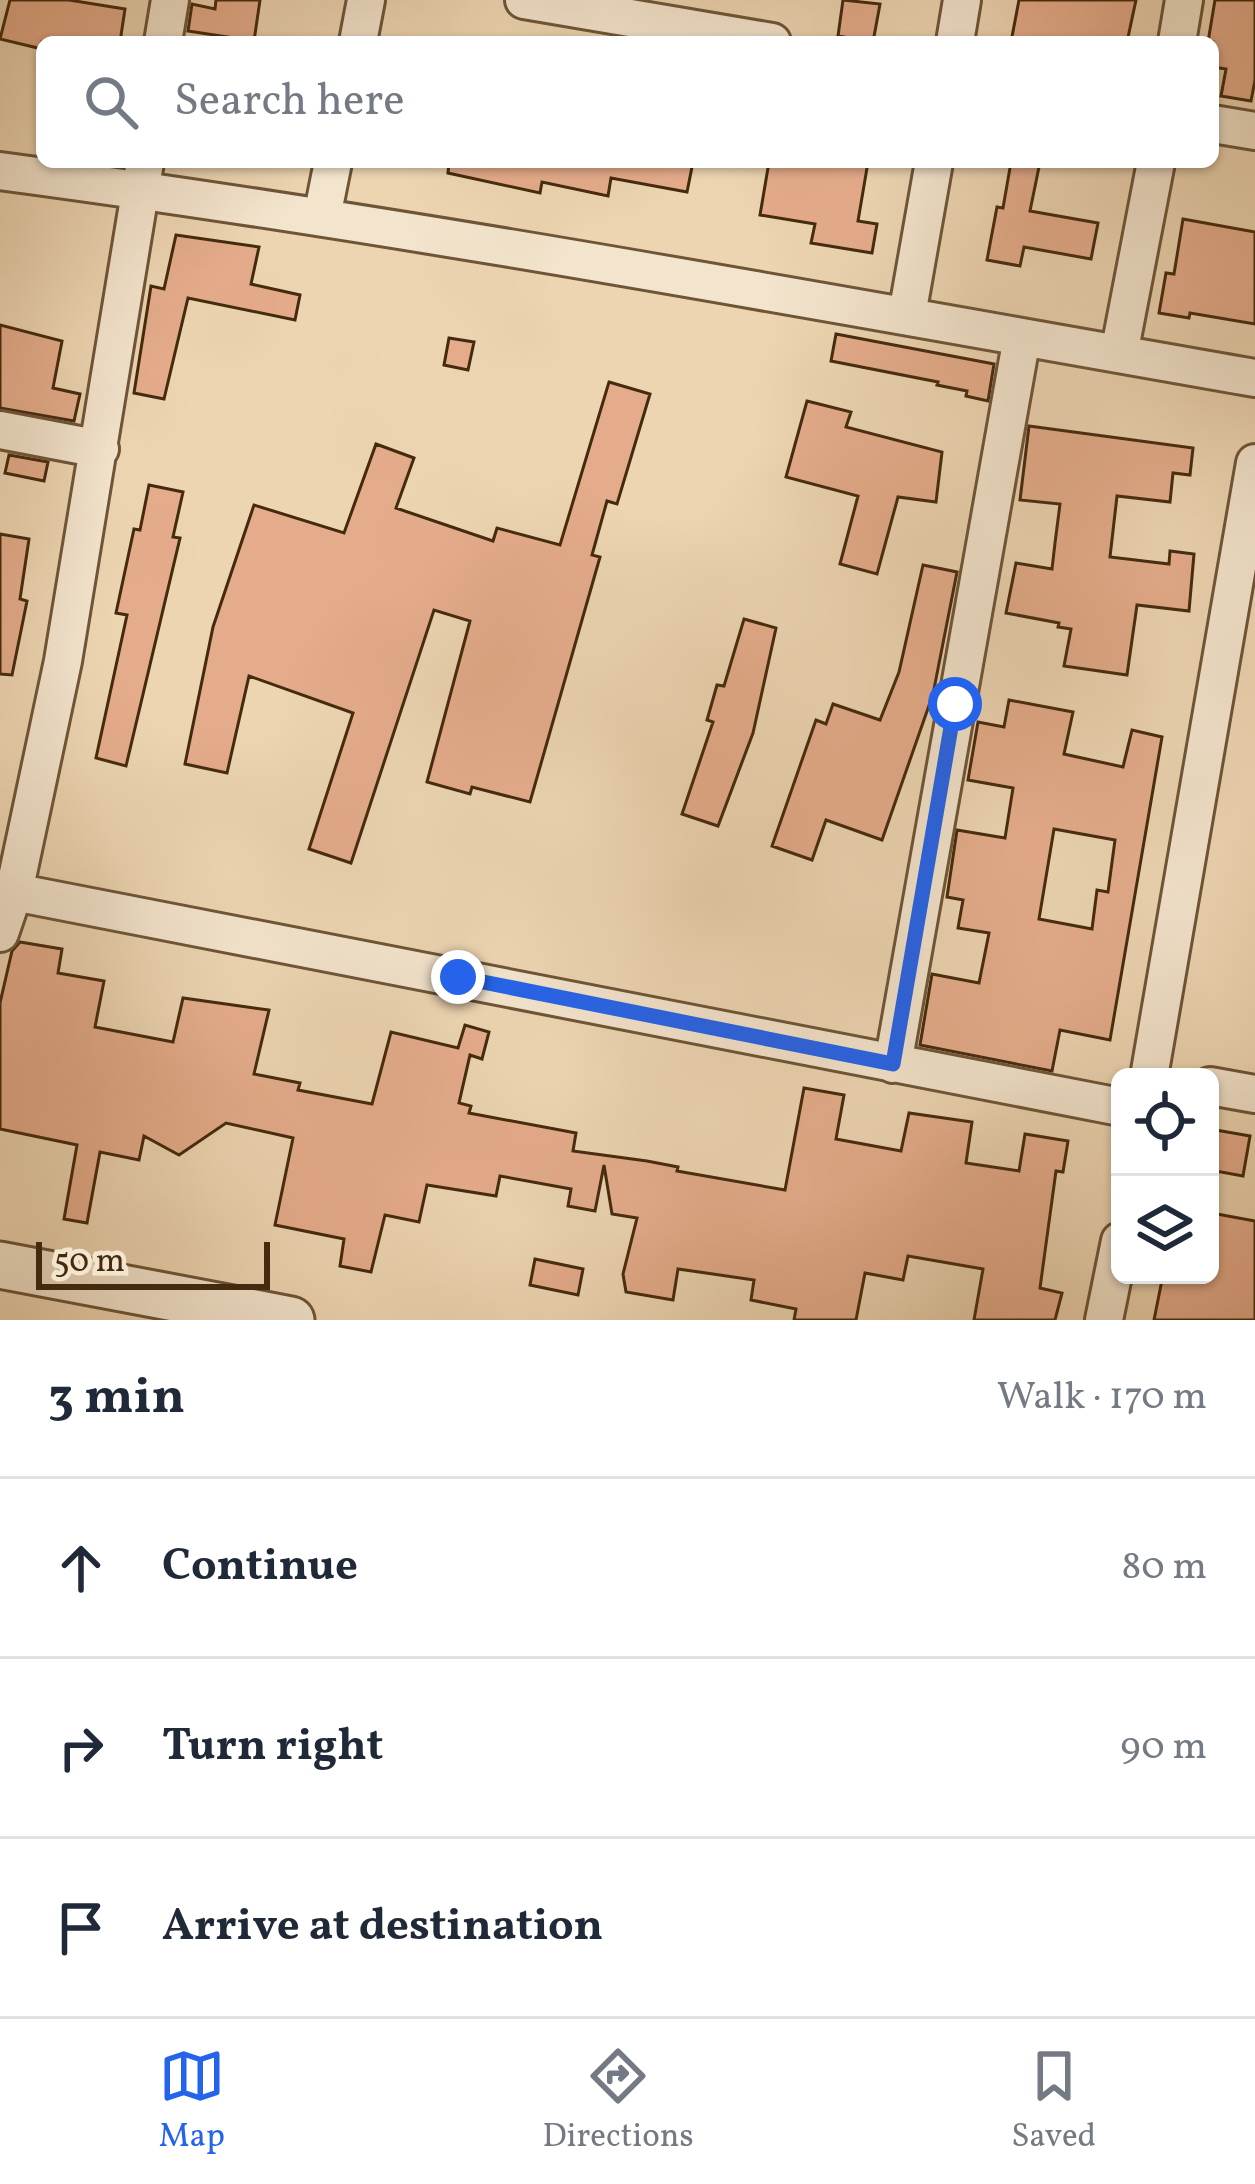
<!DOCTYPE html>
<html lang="en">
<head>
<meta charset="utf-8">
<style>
	:root { --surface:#fff; --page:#f2f2f3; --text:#1f2937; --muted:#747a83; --line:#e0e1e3; --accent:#2563eb }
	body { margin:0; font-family:Vollkorn,serif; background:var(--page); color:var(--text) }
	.controls { position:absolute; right:36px; bottom:36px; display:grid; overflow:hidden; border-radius:18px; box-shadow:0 3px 9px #0004 }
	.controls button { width:108px; height:108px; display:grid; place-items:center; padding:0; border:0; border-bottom:3px solid var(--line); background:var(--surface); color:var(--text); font:60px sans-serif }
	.scale { position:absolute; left:36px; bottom:30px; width:234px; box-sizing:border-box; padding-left:12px; border:6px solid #442a0e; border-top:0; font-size:33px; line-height:42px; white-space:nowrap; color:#442a0e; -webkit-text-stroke:9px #f3e4cd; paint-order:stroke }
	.stop { position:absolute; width:36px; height:36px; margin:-27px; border:9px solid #2563eb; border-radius:50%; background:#fff }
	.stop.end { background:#2563eb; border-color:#fff; box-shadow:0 3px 12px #0008 }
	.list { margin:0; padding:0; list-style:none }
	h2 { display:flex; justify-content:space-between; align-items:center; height:156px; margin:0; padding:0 48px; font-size:51px }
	h2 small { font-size:39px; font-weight:400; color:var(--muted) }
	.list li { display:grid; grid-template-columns:78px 1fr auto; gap:36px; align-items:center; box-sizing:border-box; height:180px; padding:0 48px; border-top:3px solid var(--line) }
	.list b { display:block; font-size:45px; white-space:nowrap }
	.list em { font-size:39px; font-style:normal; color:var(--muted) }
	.icon { flex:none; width:66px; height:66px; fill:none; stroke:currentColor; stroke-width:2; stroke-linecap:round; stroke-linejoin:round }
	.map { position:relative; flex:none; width:1255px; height:1320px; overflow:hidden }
	.search { position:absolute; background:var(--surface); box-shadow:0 3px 9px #0004; left:36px; right:36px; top:36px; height:132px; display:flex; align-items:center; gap:30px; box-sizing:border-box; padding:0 42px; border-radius:18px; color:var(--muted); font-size:45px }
	.sheet { height:696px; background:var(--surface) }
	nav { display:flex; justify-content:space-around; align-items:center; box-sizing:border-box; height:168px; border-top:3px solid var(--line); background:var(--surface); font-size:33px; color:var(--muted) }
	nav a { display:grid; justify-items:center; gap:6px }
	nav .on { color:var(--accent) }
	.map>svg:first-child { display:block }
	.building { fill:#e5ac8b; stroke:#442a0e; stroke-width:3; fill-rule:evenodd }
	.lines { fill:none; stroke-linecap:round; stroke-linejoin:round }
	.minor-casing { stroke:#6e5537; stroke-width:42 }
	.tertiary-casing { stroke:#6e5537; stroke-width:51 }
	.minor { stroke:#f3e4cd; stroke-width:36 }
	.tertiary { stroke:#f3e4cd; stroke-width:45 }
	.route { stroke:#2563eb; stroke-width:15 }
</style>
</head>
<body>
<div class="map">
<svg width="1255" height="1320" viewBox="0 0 1255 1320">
	<rect width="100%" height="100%" fill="#edd5b2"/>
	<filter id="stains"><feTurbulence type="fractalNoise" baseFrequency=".00167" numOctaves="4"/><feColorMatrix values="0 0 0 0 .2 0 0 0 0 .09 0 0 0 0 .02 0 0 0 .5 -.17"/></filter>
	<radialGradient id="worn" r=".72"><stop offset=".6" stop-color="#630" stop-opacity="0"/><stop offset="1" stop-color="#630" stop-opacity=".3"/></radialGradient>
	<path class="building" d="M10,0H69L125,9L120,42H42V49L0,39Z
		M216,0H260L254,41L188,31L192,4L215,9Z
		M843,0L880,4L873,42L838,36Z
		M1019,0H1136L1127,42H1011Z
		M1215,0H1255V80L1251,101L1221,96L1226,69L1213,67V42H1208Z
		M449,162H693L687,192L611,178L608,196L542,182L540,193L448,173Z
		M769,162H868L858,221L877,224L872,253L811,243L815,224L760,215Z
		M1011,162H1040L1030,211L1098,223L1091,259L1024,247L1020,266L987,260L997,207L1003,208Z
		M1183,219L1255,232V324L1190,313L1189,318L1159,313L1166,273L1174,274Z
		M176,235L259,247L251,284L300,295L295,320L188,298L164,399L134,393L151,286L164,289Z
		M0,325L62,341L53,388L80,394L74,421L0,408Z
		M836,334L994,364L988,401L966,396L967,391L937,385L938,382L831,361Z
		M449,338L474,342L468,370L444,365Z
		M609,382L650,394L617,504L607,501L592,555L600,557L530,802L472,787L470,794L427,782L470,621L434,610L351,863L309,849L353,713L249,676L227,773L185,764L213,627L254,505L344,533L376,444L414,458L396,508L493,541L497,528L560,545Z
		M807,401L851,412L846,427L942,452L936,502L898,497L877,574L840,564L858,496L786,477Z
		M1029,426L1193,448L1190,475L1173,473L1170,502L1117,496L1110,557L1169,564L1170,551L1194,554L1189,611L1137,605L1127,675L1064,666L1071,629L1058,627L1059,623L1006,613L1016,563L1052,569L1055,543L1060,504L1020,500Z
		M9,455L48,462L44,481L5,473Z
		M149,485L183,492L173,537L180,538L126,766L96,758L127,615L116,613L134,529L140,530Z
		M0,534L29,539L20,599L27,601L12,675L0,674Z
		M923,565L957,572L933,694L882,840L826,820L812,860L772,846L816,720L826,724L833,704L880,720L899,672Z
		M744,619L776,628L753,733L718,826L682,814L713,722L707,720L717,685L724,686Z
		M1009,700L1073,712L1064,754L1123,767L1132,730L1162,737L1110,1040L1060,1030L1052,1071L920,1045L932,974L979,983L989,933L958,928L963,900L947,897L957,830L1005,838L1013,788L968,780L978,722L1004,727ZM1054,829L1115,840L1108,892L1097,890L1092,929L1039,919Z
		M20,942L62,949L58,973L104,981L95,1027L173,1042L183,998L269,1010L254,1074L300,1083L298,1090L372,1104L391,1032L458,1048L465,1025L489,1032L482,1059L470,1055L459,1103L471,1106L469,1113L576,1133L573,1151L647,1161L678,1167L677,1171L785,1190L804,1088L844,1095L836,1139L901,1151L909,1113L972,1122L966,1163L1019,1171L1025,1134L1068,1141L1063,1172L1056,1171L1040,1288L1062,1293L1055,1320H974L983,1269L908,1256L903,1280L865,1273L856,1320H794L796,1309L751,1300L754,1280L706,1273L678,1269L673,1300L626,1292L623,1274L637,1218L612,1214L604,1165L595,1211L568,1206L571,1189L500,1176L496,1196L427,1185L419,1222L385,1215L371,1272L340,1266L344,1239L275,1225L293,1138L226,1123L179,1155L144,1136L139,1160L100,1152L87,1223L64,1219L77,1145L0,1129V1003L12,951Z
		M1210,1129L1250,1136L1243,1176L1210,1170Z
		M1217,1214L1255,1221V1320H1154L1163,1275H1210V1229L1214,1230Z
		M535,1259L583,1269L578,1295L530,1285Z"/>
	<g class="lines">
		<g class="minor-casing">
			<path id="minor" d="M524,0L772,42
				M163,42L170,0
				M358,42L366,0
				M955,42L962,0
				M1177,42L1184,0
				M1213,124L1255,131
				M0,171C421,227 837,305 1255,378
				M322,217L333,162
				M907,315L934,162
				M1119,354L1156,162
				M0,430L100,449
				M14,892L1120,1107
				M0,933L14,892L63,661L145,162
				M893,1064L1022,337
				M1149,1077L1255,463
				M1210,1086L1255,1094
				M1104,1320L1120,1241"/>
		</g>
		<g class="tertiary-casing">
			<path id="tertiary" d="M0,1265L291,1320"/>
		</g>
		<use href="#minor" class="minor"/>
		<use href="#tertiary" class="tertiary"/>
	</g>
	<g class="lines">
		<path class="route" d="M458,977L893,1064L955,704"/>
	</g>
	<rect width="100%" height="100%" filter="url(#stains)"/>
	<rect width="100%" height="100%" fill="url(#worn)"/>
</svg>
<div class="controls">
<button><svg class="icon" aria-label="locate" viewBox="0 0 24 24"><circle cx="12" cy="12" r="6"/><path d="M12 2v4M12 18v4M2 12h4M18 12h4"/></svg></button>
<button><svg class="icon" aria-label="layers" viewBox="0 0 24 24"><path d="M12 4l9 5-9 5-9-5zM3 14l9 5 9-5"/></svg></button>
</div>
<div class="scale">50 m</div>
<div class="stop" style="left:955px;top:704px"></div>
<div class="stop end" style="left:458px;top:977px"></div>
<div class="search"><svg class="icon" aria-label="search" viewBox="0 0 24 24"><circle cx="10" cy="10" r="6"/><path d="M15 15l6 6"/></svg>Search here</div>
</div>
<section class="sheet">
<h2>3 min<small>Walk · 170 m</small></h2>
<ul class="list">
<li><svg class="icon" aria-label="ahead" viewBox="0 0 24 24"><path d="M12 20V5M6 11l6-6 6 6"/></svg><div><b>Continue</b></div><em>80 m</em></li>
<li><svg class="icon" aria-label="right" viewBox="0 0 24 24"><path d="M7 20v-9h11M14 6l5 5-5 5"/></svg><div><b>Turn right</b></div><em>90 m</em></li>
<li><svg class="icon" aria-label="arrive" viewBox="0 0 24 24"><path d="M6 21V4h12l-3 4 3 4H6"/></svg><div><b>Arrive at destination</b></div></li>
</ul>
</section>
<nav>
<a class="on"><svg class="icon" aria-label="map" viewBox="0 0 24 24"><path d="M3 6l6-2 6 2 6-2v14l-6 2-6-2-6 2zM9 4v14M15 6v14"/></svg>Map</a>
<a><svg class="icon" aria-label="directions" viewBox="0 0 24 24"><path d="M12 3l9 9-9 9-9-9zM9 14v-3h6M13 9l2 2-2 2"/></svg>Directions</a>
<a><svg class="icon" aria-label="saved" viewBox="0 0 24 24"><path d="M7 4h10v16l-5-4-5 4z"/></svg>Saved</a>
</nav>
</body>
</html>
